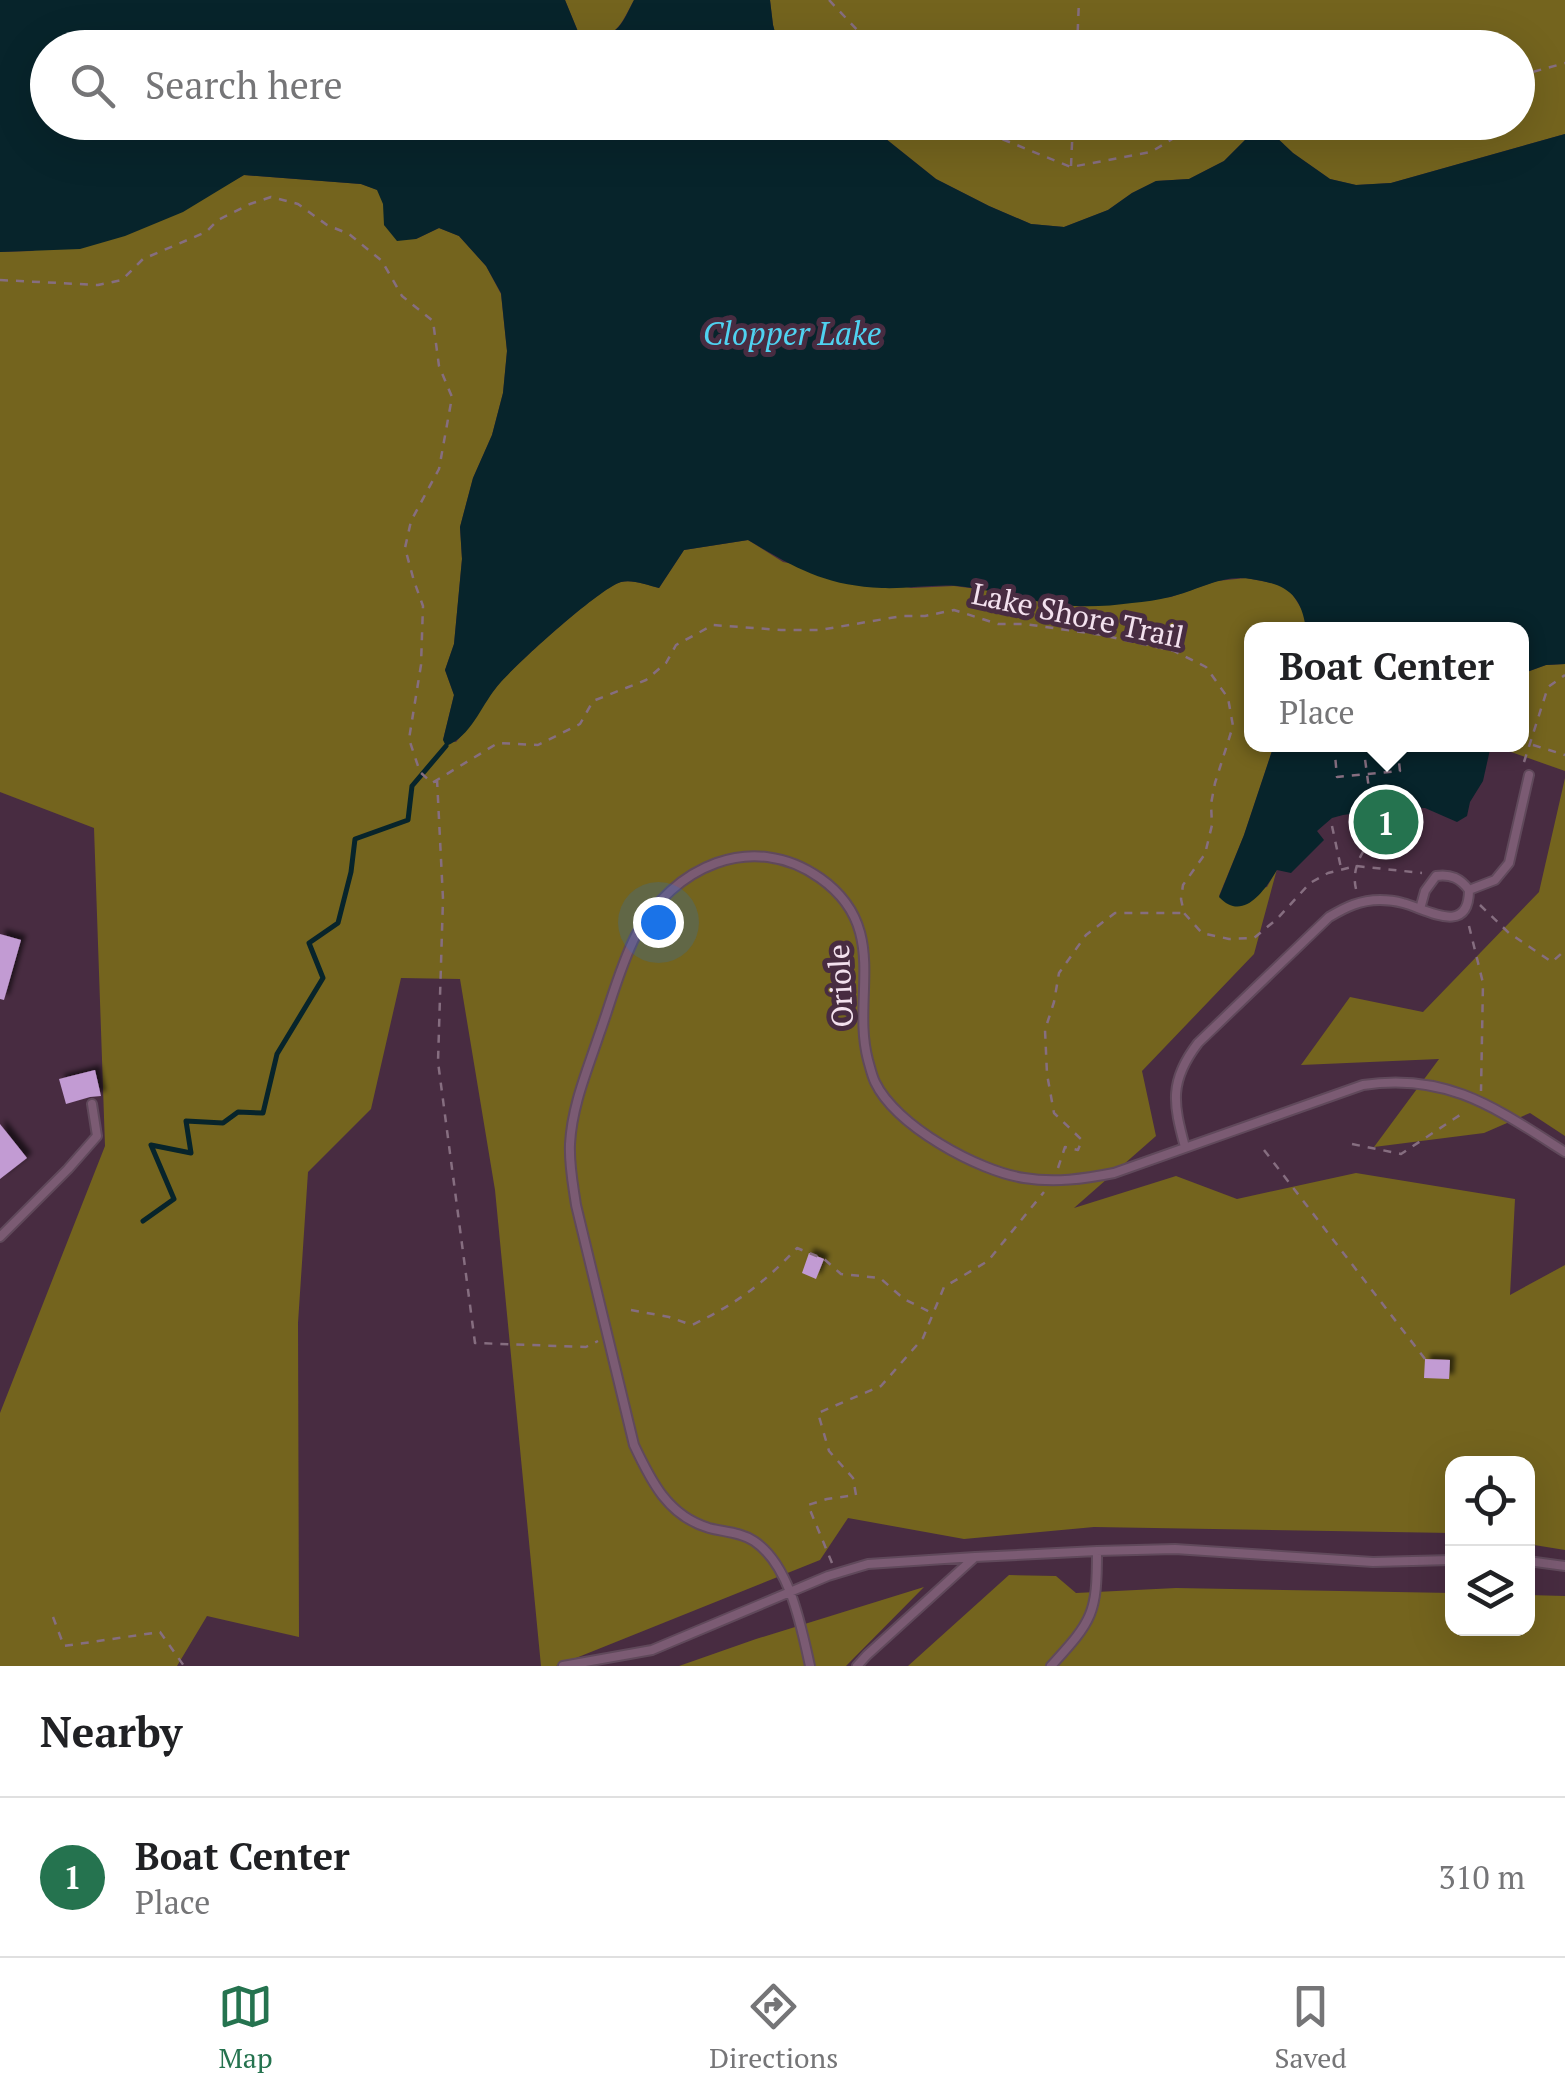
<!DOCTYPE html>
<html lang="en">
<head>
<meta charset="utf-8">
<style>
	:root { --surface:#fff; --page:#f6f6f6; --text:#202124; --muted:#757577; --line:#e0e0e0; --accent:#25734f }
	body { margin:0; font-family:"PT Serif",serif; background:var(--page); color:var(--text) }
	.controls { position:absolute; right:30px; bottom:30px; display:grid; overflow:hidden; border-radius:20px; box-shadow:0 10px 40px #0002 }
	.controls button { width:90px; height:90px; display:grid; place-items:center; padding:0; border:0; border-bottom:2px solid var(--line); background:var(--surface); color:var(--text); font:50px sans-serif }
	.you { position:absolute; left:658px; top:922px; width:35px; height:35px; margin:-25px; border:8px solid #fff; border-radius:50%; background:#1a73e8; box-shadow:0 0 0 15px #1a73e833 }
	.badge { display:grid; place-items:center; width:65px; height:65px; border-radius:50%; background:var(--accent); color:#fff; font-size:32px; font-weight:700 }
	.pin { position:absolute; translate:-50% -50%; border:5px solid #fff; box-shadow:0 2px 10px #0006 }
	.popup { position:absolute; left:1244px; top:622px; width:285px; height:130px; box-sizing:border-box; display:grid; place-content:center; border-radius:20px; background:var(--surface); filter:drop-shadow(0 2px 8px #0005); font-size:32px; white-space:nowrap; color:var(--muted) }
	.popup b { font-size:38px; color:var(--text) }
	.popup::after { content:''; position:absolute; left:50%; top:100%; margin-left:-20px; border:20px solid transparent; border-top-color:var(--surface) }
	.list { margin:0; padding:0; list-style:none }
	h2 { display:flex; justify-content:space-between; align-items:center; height:130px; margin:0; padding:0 40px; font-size:42px }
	h2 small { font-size:32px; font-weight:400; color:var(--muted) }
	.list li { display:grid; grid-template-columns:65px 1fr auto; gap:30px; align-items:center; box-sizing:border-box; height:160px; padding:0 40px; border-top:2px solid var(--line) }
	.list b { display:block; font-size:38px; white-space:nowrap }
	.list p { margin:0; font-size:32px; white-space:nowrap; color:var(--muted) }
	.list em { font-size:32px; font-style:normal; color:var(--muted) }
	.icon { flex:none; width:55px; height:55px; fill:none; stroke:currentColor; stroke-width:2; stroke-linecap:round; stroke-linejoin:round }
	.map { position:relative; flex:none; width:1565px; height:1666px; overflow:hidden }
	.search { position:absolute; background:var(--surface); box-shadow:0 10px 40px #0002; left:30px; right:30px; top:30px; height:110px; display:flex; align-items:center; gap:25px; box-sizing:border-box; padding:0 35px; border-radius:55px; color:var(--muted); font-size:38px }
	.sheet { height:290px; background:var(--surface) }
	nav { display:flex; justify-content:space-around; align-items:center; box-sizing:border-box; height:140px; border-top:2px solid var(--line); background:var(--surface); font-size:28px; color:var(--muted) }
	nav a { display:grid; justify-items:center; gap:5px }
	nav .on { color:var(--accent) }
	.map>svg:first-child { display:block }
	.forest { fill:#74641e }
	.water { fill:#07242b }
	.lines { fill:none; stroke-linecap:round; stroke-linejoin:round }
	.stream { stroke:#07242b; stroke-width:5 }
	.building { fill:#c29bd3; filter:url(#shadow) }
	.lane-casing { stroke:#60495b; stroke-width:12 }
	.path { stroke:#866e80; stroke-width:2.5; stroke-dasharray:8 8; stroke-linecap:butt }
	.lane { stroke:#7b5b73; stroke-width:8 }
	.labels { text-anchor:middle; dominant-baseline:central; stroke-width:10; stroke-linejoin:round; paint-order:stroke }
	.street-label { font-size:30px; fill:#f3e1ee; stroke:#482c41 }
	.water-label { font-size:32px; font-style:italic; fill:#4fd2f0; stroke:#482c41 }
</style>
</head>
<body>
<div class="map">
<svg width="1565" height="1666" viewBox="0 0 1565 1666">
	<defs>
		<filter id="shadow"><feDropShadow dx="5" dy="-5" stdDeviation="2.5" flood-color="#0009"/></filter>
	</defs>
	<rect width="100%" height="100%" fill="#482c41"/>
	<path class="forest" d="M565,0H634C621,24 619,34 591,41L579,34Z
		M770,0H1565V134L1391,183L1356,185L1330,179L1293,153L1275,136L1248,137L1224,161L1189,179L1156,181L1132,193L1108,210L1064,227L1031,224L989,206L936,179L866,123L1518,122V48L779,47L773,25Z
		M244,175L361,184L378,190L384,204V225L416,239L439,228L459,236L486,266L501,294L507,351L503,393L492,435L473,478L460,527L462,559L454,644L445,670L454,695L443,740L456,742C472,724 482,704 497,686C514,666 600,587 621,582C632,579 648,585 659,588L684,550L748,540L783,562L911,588L954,586L1000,592L1045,603L1085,605L1171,597L1217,581L1246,578L1282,585L1293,595L1304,613L1306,629L1251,630V744L1274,745L1244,835L1219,896L1267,887L1277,869L1254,954L1142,1071L1156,1136L1074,1208L1176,1176L1237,1199L1356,1173L1515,1199L1510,1295L1565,1265V1550L1528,1544V1464H1452V1533L1094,1527L964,1539L848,1518L820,1560L556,1666H541L495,1190L460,979L401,978L371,1109L308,1172L298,1323L299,1637L207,1616L177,1666H0V1413L105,1146L94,828L0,792V252L32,251L222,187Z
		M1565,664V771L1491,745L1521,744V674L1546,665Z
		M1565,778V1136L1530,1113L1484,1133L1374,1147L1439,1059L1301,1065L1350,997L1423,1012L1539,892Z
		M1009,1575L1056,1576L1076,1593L1176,1588L1452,1593V1628H1528V1595L1565,1596V1666H908Z
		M924,1587L846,1666H679L756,1639Z"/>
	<path class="water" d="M0,0H565L579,34L591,41C619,34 622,24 634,0H770L773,25L779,47L48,48V122L866,123L936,179L989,206L1031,224L1064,227L1108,210L1132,193L1156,181L1189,179L1224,161L1248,137L1261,131L1275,136L1293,153L1330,179L1356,185L1391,183L1565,134V664L1546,665L1521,674V630L1306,629C1301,593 1285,584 1251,579C1222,574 1197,591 1170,597C1158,600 1145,602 1132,603C1104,607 1069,608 1041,602C1013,597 987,589 958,586C933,584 908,589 882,588C826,586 795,568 748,540L684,550L659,588C647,585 632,579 621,582C600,588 511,668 496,688C480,708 471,736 446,746L443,740L454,695L445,670L454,644L462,559L460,527L473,478L492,435L503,393L507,351L501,293L486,266L459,236L439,228L416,239L397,241L384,225L383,204L377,190L361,184L244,175L183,212L125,236L80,249L0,252Z
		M1274,745H1491L1483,781L1470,802L1467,816L1457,822L1425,808L1386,809L1343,815L1332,818L1317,831L1324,840L1291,873L1277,870C1265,890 1243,923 1219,897L1244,835Z"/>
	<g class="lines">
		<path class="stream" d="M143,1221L174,1199L151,1145L191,1153L186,1121L223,1123L238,1112L263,1113L277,1054L323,978L309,943L338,923L351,872L355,839L408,820L412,786L446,746"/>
	</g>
	<path class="building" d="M1385,802V810L1407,808L1408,815H1412L1414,832L1374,836L1373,829L1361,830L1358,805Z
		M0,934L21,940L4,1000L0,999Z
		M95,1070L101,1096L90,1097L66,1104L59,1079Z
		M0,1124L27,1158L0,1179Z
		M809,1253L824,1259L816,1279L802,1273Z
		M1425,1359L1450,1360L1449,1379L1424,1378Z"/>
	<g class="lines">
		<g class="lane-casing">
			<path id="lane" d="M1469,890L1495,880L1509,863L1529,775
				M1420,909L1425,891L1436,876C1451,874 1460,878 1469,890
				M1185,1147C1173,1103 1169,1081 1198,1043L1329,917C1346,907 1360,900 1380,900C1387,900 1396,901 1403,903C1426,909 1469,937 1469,890
				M0,1237L68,1169L97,1136L92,1104
				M1528,1561L1565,1566
				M563,1666L652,1650L828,1576L868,1564L975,1557
				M810,1666C801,1626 790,1565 754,1541C740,1532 724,1532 709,1528C668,1516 651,1481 634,1445L576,1205C573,1184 569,1165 570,1144C572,1106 587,1071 599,1035C611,1002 620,966 636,935C673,867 752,830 820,878C891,928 851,996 868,1060C870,1067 872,1076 875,1082C896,1126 978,1171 1024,1178C1055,1183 1084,1179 1114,1173L1363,1085C1448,1072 1497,1109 1565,1152
				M857,1666L867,1655L975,1557L1097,1551L1175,1549L1373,1562L1452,1560
				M1051,1666C1093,1620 1097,1614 1097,1551"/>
		</g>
		<path class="path" d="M829,0L874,48
			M1077,48L1079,0
			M1518,76L1565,63
			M976,122L992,135L1071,167L1151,152L1200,122
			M1071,166L1073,122
			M0,280L98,285L122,280L143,259L206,232L218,220L250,204L271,197L298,204L327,225L349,234L382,261L402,296L433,321L439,366L452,397L439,469L411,521L405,548L414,581L423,606L421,665L409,739L420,772L432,783L498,743L538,745L580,724L593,701L646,680L666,663L676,645L713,625L781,630H820L902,616H925L954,610L998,624H1025L1102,635L1174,651L1206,667L1228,698L1233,726L1215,783L1211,804L1212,825L1205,854L1183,885L1181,899L1184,913L1202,933L1229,939L1254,938L1277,919L1310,883L1328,873L1356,866L1422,873
			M1334,744L1337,777L1400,771L1397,744
			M1363,744L1371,804
			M1533,745L1565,755
			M1524,762L1548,687L1565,675
			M437,779L443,899L438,1062L475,1343L586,1347L598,1341
			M1332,826L1341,868
			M1356,889C1351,869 1362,851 1374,836
			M1480,905L1509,933L1552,962L1562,953H1565
			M1469,926L1483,983L1481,1091
			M1352,1144L1401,1154L1466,1111
			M1264,1150L1425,1359
			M1058,1168L1065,1147L1078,1150L1082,1140L1054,1113L1047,1074L1045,1030L1054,1002L1059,973L1086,935L1115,913H1182
			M631,1310L669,1317L692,1325C736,1304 763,1284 797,1248L824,1259L841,1274L880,1278L904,1299L932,1313
			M832,1563L808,1505L827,1499L856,1495L853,1478L829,1451L818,1413L881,1386L923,1338L944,1287L988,1261L1044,1192
			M53,1617L64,1646L160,1632L184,1666"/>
		<use href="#lane" class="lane"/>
	</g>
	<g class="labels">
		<g class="street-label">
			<text transform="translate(1078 615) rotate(12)">Lake Shore Trail</text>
			<text transform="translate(840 986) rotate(-93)">Oriole</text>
		</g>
		<g class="water-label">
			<text x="792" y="333">Clopper Lake</text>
		</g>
	</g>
</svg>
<div class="controls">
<button><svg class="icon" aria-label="locate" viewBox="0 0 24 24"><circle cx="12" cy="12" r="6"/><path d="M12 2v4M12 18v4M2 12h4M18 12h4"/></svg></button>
<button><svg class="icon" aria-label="layers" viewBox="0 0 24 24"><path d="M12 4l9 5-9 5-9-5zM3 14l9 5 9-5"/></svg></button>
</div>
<div class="you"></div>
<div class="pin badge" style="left:1386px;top:822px">1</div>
<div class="popup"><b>Boat Center</b>Place</div>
<div class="search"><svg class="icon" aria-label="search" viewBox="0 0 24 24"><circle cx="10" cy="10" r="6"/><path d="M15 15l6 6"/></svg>Search here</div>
</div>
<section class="sheet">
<h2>Nearby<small></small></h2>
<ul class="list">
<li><span class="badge">1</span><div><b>Boat Center</b><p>Place</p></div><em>310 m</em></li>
</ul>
</section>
<nav>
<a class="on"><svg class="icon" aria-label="map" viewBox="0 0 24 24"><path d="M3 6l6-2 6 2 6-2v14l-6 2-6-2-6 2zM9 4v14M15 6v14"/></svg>Map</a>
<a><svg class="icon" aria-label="directions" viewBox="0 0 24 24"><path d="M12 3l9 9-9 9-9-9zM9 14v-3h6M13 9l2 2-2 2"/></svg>Directions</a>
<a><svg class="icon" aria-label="saved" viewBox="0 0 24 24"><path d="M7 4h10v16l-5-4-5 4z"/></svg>Saved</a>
</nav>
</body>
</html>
